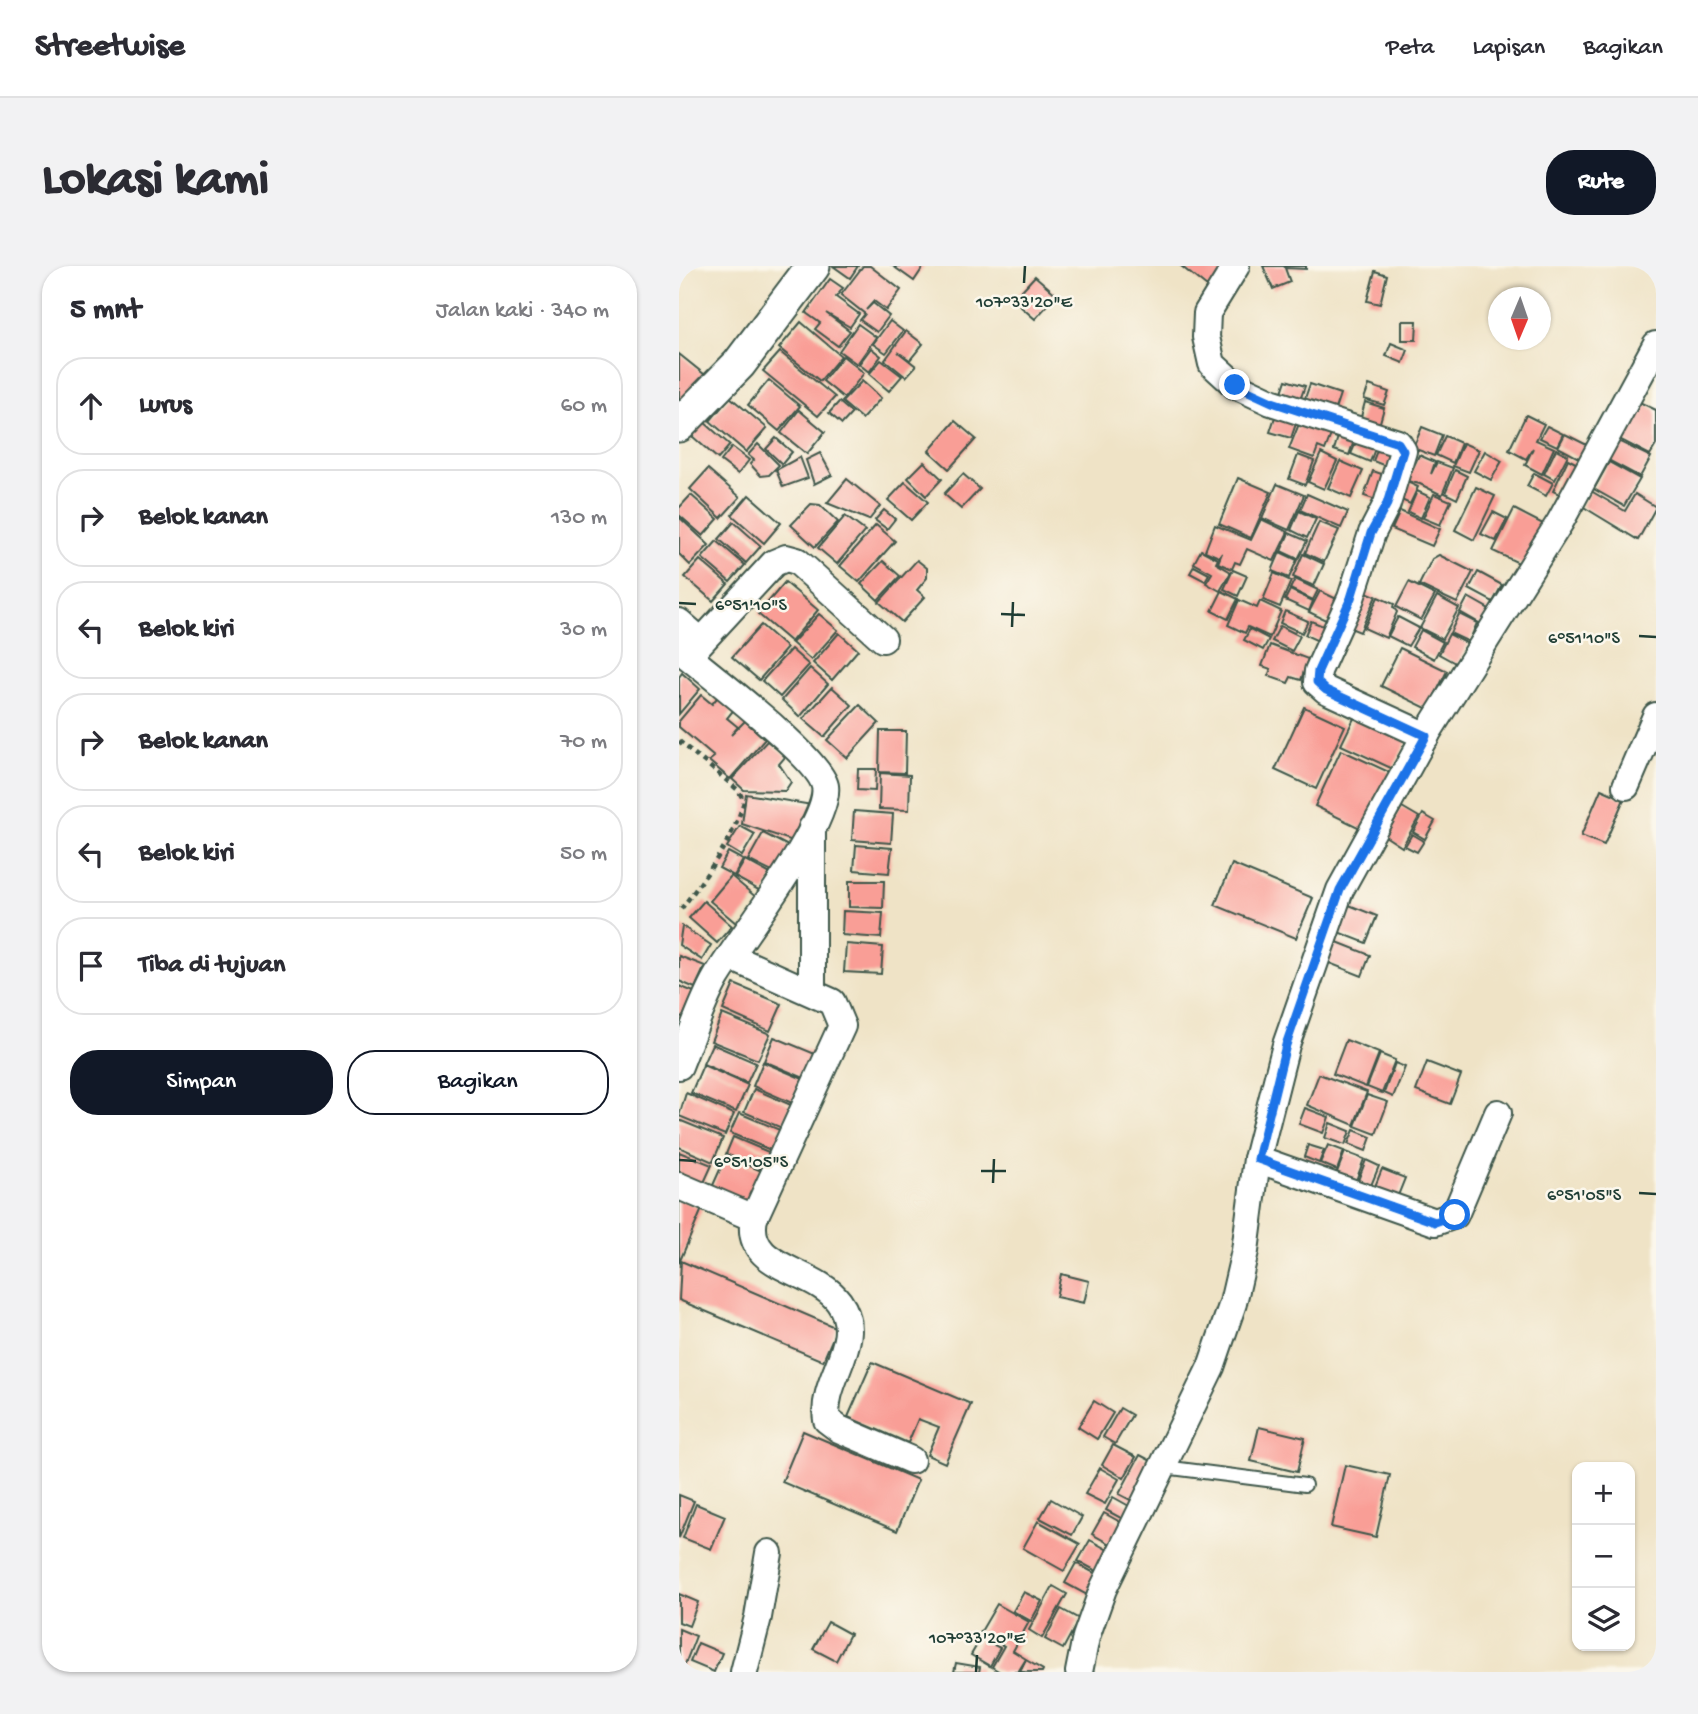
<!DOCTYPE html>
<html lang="id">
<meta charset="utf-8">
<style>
:root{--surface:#fff;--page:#f2f2f3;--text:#2b2b33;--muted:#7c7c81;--line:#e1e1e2;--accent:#111827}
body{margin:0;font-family:"Gochi Hand",sans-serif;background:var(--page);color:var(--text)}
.controls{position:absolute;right:21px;bottom:21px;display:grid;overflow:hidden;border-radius:14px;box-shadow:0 2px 5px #0004}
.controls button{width:63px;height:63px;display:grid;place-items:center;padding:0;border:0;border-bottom:2px solid var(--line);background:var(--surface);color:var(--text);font:35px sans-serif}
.compass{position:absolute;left:809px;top:21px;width:63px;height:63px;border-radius:50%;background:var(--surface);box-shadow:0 2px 5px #0004;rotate:182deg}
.stop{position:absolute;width:21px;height:21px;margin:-16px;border:5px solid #1a73e8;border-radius:50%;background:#fff}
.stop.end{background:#1a73e8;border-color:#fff;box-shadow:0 2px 7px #0008}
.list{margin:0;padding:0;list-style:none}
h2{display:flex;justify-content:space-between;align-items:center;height:91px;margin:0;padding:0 28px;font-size:30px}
h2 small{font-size:23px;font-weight:400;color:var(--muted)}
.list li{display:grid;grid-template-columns:46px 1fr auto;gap:21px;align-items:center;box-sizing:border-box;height:98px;margin:0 14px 14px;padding:0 14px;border:2px solid var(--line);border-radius:28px}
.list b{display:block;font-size:26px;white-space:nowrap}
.list em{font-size:23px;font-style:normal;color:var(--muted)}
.actions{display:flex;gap:14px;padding:21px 28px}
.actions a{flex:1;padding:16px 0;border:2px solid var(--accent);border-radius:28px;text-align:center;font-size:24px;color:var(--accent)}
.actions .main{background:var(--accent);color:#fff}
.icon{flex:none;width:38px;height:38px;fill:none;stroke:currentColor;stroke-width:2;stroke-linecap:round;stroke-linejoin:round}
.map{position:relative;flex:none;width:977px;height:1406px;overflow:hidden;border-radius:28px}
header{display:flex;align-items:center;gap:42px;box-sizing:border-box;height:98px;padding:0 35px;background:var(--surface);border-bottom:2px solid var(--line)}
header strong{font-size:33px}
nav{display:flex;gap:38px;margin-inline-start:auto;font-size:24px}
.intro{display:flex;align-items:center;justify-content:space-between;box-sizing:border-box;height:168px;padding:0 42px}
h1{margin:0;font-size:49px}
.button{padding:18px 32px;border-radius:28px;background:var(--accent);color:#fff;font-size:24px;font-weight:700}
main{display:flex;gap:42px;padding:0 42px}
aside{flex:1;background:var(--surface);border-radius:28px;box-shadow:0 2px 5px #0004}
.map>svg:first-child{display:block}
</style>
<header>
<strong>Streetwise</strong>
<nav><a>Peta</a><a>Lapisan</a><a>Bagikan</a></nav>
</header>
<div class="intro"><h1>Lokasi kami</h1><a class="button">Rute</a></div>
<main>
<aside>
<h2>5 mnt<small>Jalan kaki · 340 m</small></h2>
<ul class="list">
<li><svg class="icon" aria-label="ahead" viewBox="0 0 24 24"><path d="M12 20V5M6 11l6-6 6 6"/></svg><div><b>Lurus</b></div><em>60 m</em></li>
<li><svg class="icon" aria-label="right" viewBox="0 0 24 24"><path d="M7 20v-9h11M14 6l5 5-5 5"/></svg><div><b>Belok kanan</b></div><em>130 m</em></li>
<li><svg class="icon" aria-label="left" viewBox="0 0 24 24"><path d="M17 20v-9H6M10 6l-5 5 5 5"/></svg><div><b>Belok kiri</b></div><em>30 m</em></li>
<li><svg class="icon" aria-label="right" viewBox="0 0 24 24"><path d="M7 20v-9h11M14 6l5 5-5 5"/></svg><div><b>Belok kanan</b></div><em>70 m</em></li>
<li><svg class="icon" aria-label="left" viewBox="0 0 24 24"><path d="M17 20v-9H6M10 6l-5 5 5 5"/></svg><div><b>Belok kiri</b></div><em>50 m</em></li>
<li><svg class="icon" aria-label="arrive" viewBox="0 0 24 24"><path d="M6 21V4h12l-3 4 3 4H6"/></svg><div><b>Tiba di tujuan</b></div></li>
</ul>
<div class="actions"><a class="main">Simpan</a><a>Bagikan</a></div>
</aside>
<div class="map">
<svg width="977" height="1406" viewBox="0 0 977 1406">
<rect width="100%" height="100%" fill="#fbf7ec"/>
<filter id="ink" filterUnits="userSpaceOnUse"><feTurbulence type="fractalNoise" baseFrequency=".0143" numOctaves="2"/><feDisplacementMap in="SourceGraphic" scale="14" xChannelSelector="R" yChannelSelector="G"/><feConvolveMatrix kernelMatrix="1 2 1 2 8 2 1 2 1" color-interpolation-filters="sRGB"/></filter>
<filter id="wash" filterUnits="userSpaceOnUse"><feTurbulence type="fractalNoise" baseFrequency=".00686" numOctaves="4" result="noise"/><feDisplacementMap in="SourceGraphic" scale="28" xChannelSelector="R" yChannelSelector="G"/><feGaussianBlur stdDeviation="1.57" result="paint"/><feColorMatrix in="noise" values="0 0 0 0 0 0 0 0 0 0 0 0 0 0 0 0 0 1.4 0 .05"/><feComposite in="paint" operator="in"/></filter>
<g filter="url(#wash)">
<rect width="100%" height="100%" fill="#efe3c6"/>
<g id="blocks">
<!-- building -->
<g fill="#f99e96">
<path d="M154 0H179L171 12Z"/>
<path d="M184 0H191L222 24 207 44 195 35 187 44 194 37 210 50 198 66 181 54 186 48 162 29Z"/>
<path d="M214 0H245L235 15Z"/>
<path d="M502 0H548L533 25Z"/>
<path d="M584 0H627V3L606 2 611 16 594 23Z"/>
<path d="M696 5 708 9 701 38 688 35Z"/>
<path d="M356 10 378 29 356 53 334 34Z"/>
<path d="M151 13 164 22 157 31 180 48 171 61 147 47 171 65 159 80 136 63 141 57 127 47Z"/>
<path d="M211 55 224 65 207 87 194 78Z"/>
<path d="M723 55H738L737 74H723Z"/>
<path d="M122 56 162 90 141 115 100 82Z"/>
<path d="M179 58 197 71 178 98 160 85Z"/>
<path d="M227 65 244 78 231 94 219 86 237 100 227 111 206 94Z"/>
<path d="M712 77 729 84 724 97 707 90Z"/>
<path d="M192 82 202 90 190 106 180 98Z"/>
<path d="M101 86 156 131 139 150 84 105Z"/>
<path d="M0 88 31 113 0 149Z"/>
<path d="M164 90 185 107 165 132 144 115Z"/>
<path d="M202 94 223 110 210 125 190 108Z"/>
<path d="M90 114 121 140 100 165 69 139Z"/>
<path d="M607 114 626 120 620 137 601 132Z"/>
<path d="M183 115 202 132 183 153 163 136Z"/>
<path d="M631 118 661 128 653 152 623 141Z"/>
<path d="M690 119 710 126 705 139 685 133Z"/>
<path d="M51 131 88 162 67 186 31 155Z"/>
<path d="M956 134 977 144V179L971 189 940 173Z"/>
<path d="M160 136 173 147 163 158 150 147Z"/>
<path d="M686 136 705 142 698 167 679 162Z"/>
<path d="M599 142 620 149 612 172 591 166Z"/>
<path d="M120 144 146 166 128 188 102 167Z"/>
<path d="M624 148 655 161 646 184 639 181 635 192 610 183Z"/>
<path d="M847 149 865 158 857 174 875 182 863 208 846 199 854 182 847 193 830 184Z"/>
<path d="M276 155 297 173 270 203 250 185Z"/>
<path d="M25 156 51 179 39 193 13 170Z"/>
<path d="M868 160 884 168 878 180 861 172Z"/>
<path d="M662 161 678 166 670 189 655 184Z"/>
<path d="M743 161 763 169 755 190 734 182Z"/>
<path d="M886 168 914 182 907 196 879 181Z"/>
<path d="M680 169 698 177 691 196 672 188Z"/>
<path d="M766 170 782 177 774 197 757 189Z"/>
<path d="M97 172 113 186 103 198 87 183Z"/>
<path d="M939 175 972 191 961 211 929 194Z"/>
<path d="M701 177 721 185 714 203 694 195Z"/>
<path d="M784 177 800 184 790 206 774 200Z"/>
<path d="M79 178 100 199 90 209 82 210 71 198 75 194 69 189Z"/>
<path d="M53 181 70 194 59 208 42 195Z"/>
<path d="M877 183 889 189 876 214 865 208Z"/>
<path d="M806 185 823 195 812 214 795 205Z"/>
<path d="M141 187 153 209 135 218 127 194Z"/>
<path d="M642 187 658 195 645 223 629 216Z"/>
<path d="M619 189 635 195 626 219 610 213Z"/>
<path d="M740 189 756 196 752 208 758 196 774 202 763 229 741 218 728 215Z"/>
<path d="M121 191 129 212 104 221 97 204Z"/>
<path d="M889 193 906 202 890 233 874 225Z"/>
<path d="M661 195 684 205 672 232 649 222Z"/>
<path d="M245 196 263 213 247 230 229 212Z"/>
<path d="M930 196 961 213 945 240 915 223Z"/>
<path d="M29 203 61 231 42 252 11 223Z"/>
<path d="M776 204 788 210 778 233 766 227Z"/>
<path d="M694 205 714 212 706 237 685 230Z"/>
<path d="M855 207 874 217 867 230 848 220Z"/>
<path d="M284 208 301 223 282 243 265 228Z"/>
<path d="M559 212 592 226 572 272 540 258Z"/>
<path d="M168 213 201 240 190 254 148 237Z"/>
<path d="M726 215 739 221 731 238 718 232Z"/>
<path d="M226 216 249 236 232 254 209 234Z"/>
<path d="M598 218 625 229 610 264 583 252Z"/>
<path d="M797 221 816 230 795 274 776 264Z"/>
<path d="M738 225 751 231 742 252 729 246Z"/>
<path d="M912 225 946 245 956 228 977 241 959 274 903 240Z"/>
<path d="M628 228 669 246 662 262 621 244Z"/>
<path d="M755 228 772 235 761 259 744 252Z"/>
<path d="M12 229 39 253 24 270 0 249V242Z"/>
<path d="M70 229 102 257 85 277 53 249Z"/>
<path d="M132 238 141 239 159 256 136 281 112 259Z"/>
<path d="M835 243 866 259 846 300 814 285Z"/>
<path d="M205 244 216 253 208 263 196 254Z"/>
<path d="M620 245 637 253 628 272 612 264Z"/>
<path d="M721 245 761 263 753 280 713 263Z"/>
<path d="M814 246 828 253 817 275 802 268Z"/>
<path d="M166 250 186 265 158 298 139 282Z"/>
<path d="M0 251 30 279 11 299 0 288Z"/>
<path d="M582 253 609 266 595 295 568 283 561 298 556 296 553 303 539 297 543 287 540 291 526 285 536 259 572 274Z"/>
<path d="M55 256 82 280 67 297 40 273Z"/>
<path d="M640 256 660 264 645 296 626 287Z"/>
<path d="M197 259 216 275 180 316 161 300Z"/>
<path d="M610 267 628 275 619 293 602 285Z"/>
<path d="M38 275 66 299 51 316 23 292Z"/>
<path d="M522 284 539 293 537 297 552 306 541 325 527 317 533 307 515 297Z"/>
<path d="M601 286 618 294 610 312 593 305Z"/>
<path d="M624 288 645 298 635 320 614 311Z"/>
<path d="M760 289 794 306 778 337 740 319 753 293Z"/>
<path d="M21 294 49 318 34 335 6 311Z"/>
<path d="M238 294 248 302V312L238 324 246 331 223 356 200 336Z"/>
<path d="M204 295 221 310 199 334 182 318Z"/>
<path d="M515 300 530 308 526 315 511 307Z"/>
<path d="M554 304 568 310 559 330 545 323Z"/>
<path d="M799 306 823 319 814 336 790 323Z"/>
<path d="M595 307 612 315 601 341 584 334Z"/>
<path d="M616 313 639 324 634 334 611 323Z"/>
<path d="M106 316 139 344 112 376 79 348Z"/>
<path d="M730 316 756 329 742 354 717 341Z"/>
<path d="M680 323 697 330 681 366 664 359Z"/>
<path d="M611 324 634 335 630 345 606 334Z"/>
<path d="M543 325 559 333 549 353 533 345Z"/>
<path d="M641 325 666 337 655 358 630 346Z"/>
<path d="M758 330 780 342 763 373 741 362Z"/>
<path d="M699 331 715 338 714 341 718 346 707 372 685 362Z"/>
<path d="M789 331 810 343 802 358 781 346Z"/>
<path d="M560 334 578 342 581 335 602 345 591 371 569 361 566 367 549 359Z"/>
<path d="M606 345 629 355 623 367 601 357Z"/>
<path d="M140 348 159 364 132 394 113 377Z"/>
<path d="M780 348 798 357 790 376 771 367Z"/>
<path d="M719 351 740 362 729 380 709 370Z"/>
<path d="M632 355 654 364 648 379 626 369Z"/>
<path d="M82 359 108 382 80 414 53 391Z"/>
<path d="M601 360 621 370 613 385 593 375Z"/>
<path d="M571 363 590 373 584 384 565 374Z"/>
<path d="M742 364 764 376 755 393 733 381Z"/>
<path d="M160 367 179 384 153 414 134 397Z"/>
<path d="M770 368 789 378 778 398 760 388Z"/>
<path d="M591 379 629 393 622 414 612 411 609 417 589 410 592 403 583 400Z"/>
<path d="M721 382 768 405 749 443 702 420Z"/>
<path d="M112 383 130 399 101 431 83 415Z"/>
<path d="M131 402 149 418 121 451 103 434Z"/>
<path d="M3 407 21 423 0 448V411Z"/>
<path d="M153 421 173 439 145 471 124 453Z"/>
<path d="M42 427 57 441 48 452 59 461 52 469 66 455 86 473 51 513 30 495 35 491 0 461V455L22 429 33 438Z"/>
<path d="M181 439 200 457 168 492 148 474Z"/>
<path d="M625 441 666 460 637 523 596 504Z"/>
<path d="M677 448 729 472 714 503 662 479Z"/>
<path d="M201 465H227L226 507 200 506Z"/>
<path d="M88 475 107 490 100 498 112 516 106 525 65 524 53 513Z"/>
<path d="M662 484 712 507 685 564 636 540Z"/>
<path d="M179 503H197L196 525 178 524Z"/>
<path d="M201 507 231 509 230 544 200 543Z"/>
<path d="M922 523 945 533 925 579 902 570Z"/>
<path d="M67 528 133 539 120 577 63 558Z"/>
<path d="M723 541 740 551 723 581 706 570Z"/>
<path d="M175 545 214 548 212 577 173 574Z"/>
<path d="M744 548 756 555 746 573 734 566Z"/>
<path d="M61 560 76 568 63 590 48 581Z"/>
<path d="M84 567 113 582 99 609 69 594Z"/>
<path d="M733 568 745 575 738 586 726 580Z"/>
<path d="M177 579 213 582 210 607 175 604Z"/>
<path d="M49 586 64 594 55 610 40 602Z"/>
<path d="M66 594 95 610 85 627 56 611Z"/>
<path d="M553 598 634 632 617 672 536 639Z"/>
<path d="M52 610 78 632 57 657 31 635Z"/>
<path d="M170 615H205L204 642 170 641Z"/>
<path d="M25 635 53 660 38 677 10 652Z"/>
<path d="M670 639 698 650 687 677 659 666Z"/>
<path d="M164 645 204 647 202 672 163 669Z"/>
<path d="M3 660 32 679 23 694 0 679Z"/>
<path d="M653 674 691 689 683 710 645 695Z"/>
<path d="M167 678 204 681 202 708 165 706Z"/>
<path d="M0 690 26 700 16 722 0 715Z"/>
<path d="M55 718 103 738 91 765 44 744Z"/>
<path d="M0 720 15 726 4 751 0 750Z"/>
<path d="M43 748 91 768 79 794 32 775Z"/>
<path d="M95 771 136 788 125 812 85 795Z"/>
<path d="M667 774 700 787 687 821 654 808Z"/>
<path d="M33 778 77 797 68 817 24 798Z"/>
<path d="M701 788 716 794 703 827 688 821Z"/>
<path d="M84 796 124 813 113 837 74 820Z"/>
<path d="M748 796 782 809 771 838 737 825Z"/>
<path d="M716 797 726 801 714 831 705 827Z"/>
<path d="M24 799 69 819 57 846 12 827Z"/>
<path d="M640 808 688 826 675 859 628 839Z"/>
<path d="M75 823 112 839 103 862 65 846Z"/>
<path d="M7 827 55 848 46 869 0 850Z"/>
<path d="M688 829 709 836 697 868 676 860Z"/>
<path d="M626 842 650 851 644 867 620 858Z"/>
<path d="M60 847 103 865 94 885 51 867Z"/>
<path d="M0 854 44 872 34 896 0 881Z"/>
<path d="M651 857 671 865 666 879 646 872Z"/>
<path d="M675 864 692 871 687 885 669 878Z"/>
<path d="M54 871 94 888 87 905 47 888Z"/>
<path d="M629 879 645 884 640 897 625 891Z"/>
<path d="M649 879 665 885 658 904 641 897Z"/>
<path d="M0 886 33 899 23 921 0 911Z"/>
<path d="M666 886 685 893 676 917 657 909Z"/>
<path d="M47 890 85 906 69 942 31 926Z"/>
<path d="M687 894 700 900 691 922 678 917Z"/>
<path d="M703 903 726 912 718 932 695 923Z"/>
<path d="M0 933 23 943 0 997Z"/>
<path d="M2 995 158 1062 144 1095 0 1034Z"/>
<path d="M382 1008 410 1015 405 1037 377 1031Z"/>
<path d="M193 1096 292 1138 266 1197 248 1189 260 1161 239 1153 229 1177 169 1151Z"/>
<path d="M415 1135 434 1147 418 1173 399 1161Z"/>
<path d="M441 1142 453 1149 436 1178 424 1171Z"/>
<path d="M580 1161 626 1172 618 1206 572 1195Z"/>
<path d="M124 1165 239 1214 218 1265 103 1216Z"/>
<path d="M434 1179 457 1191 445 1212 423 1199Z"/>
<path d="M461 1189 480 1199 459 1238 440 1228Z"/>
<path d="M666 1199 711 1209 697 1271 652 1261Z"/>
<path d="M421 1202 440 1213 426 1238 406 1228Z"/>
<path d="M0 1229 15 1235 0 1272Z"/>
<path d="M434 1231 459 1245 451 1257 427 1244Z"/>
<path d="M372 1233 403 1251 393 1269 361 1252Z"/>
<path d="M17 1238 46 1250 32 1283 4 1272Z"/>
<path d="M425 1247 450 1261 438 1282 413 1268Z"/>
<path d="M359 1255 401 1278 385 1305 344 1282Z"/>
<path d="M411 1274 434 1287 423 1308 399 1295Z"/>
<path d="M397 1297 419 1309 408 1329 386 1317Z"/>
<path d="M374 1320 388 1328 363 1372 350 1364Z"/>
<path d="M345 1326 363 1335 352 1355 334 1345Z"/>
<path d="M0 1328 19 1336 10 1360 0 1356Z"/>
<path d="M318 1338 350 1356 334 1385 347 1393 339 1406H321L313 1401 325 1380 301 1367Z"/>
<path d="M382 1343 400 1353 384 1383 366 1373Z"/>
<path d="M149 1356 171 1368 157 1395 134 1383Z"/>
<path d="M0 1363 17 1370 3 1406H0Z"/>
<path d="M302 1372 321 1382 311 1400 292 1389Z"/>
<path d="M19 1377 43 1387 35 1406 11 1396Z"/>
<path d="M347 1394 364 1404 363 1406H341Z"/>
<path d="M277 1397 301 1401 300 1406H275Z"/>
</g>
</g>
</g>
<g filter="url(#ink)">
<use href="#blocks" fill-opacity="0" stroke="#3e564a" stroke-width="2"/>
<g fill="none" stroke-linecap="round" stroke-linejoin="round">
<defs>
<path id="service" d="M485 1201 626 1219"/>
<g id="minor">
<path d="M557 0 528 47 527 71 533 98 556 119 592 136 719 177 724 185 708 238 693 267 672 332 639 405 638 416 647 424 747 470"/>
<path d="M0 356 22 375"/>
<path d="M0 383C27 406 140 491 146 520 153 556 58 676 37 712 22 738 12 771 0 800"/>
<path d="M9 390 95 297 107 292 118 295 204 373"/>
<path d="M947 520 977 450"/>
<path d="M52 691 153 736 163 760 75 952C64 1004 136 1002 160 1036 188 1075 141 1113 148 1154L160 1163 232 1194"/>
<path d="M133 725V562"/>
<path d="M578 893 756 956 776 949 819 847"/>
<path d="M0 920 75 952"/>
<path d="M65 1406 79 1351 90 1287"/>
<path d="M400 1406 407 1371 424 1323 532 1101 554 1037 566 985 578 893 607 779 661 624 745 472 881 256 977 79"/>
</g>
<path id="tertiary" d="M0 159 60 98 134 0"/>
</defs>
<!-- service casing -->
<use href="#service" stroke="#3e564a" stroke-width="16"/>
<!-- minor casing -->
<use href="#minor" stroke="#3e564a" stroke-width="30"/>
<!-- tertiary casing -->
<use href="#tertiary" stroke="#3e564a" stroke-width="37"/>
<!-- path -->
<path stroke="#3e564a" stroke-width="4.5" stroke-dasharray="5 5" stroke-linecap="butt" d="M0 475 59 524 65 535C54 575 25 612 0 646"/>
<!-- service -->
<use href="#service" stroke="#fff" stroke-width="12"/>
<!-- minor -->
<use href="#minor" stroke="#fff" stroke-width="26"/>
<!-- tertiary -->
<use href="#tertiary" stroke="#fff" stroke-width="33"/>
</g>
</g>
<g fill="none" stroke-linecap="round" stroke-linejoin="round" filter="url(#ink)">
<!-- route -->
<path stroke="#1a73e8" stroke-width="9" d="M556 119 593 136 719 177 724 185 708 238 692 267 672 332 639 405 638 416 647 424 747 470 661 624 607 779 579 893 756 956 776 949"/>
</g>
<!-- ticks -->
<path fill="none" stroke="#1f3d34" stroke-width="2.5" d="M345 17 346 0M0 337 17 338M322 348 346 349M333 361 334 336M960 370 977 371M0 894 17 895M302 905H327M314 917 315 893M960 927 977 928M297 1406 298 1389"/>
<g font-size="18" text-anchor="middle" fill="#1f3d34" stroke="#fbf7ec" stroke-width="5" stroke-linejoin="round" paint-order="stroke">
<text x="345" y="41">107°33'20"E</text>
<text x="72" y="344">6°51'10"S</text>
<text x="905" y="377">6°51'10"S</text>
<text x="72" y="901">6°51'05"S</text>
<text x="905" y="934">6°51'05"S</text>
<text x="298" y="1377">107°33'20"E</text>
</g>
</svg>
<div class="controls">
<button>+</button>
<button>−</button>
<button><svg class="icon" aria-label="layers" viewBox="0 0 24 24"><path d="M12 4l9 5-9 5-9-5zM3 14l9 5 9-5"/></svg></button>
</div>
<svg class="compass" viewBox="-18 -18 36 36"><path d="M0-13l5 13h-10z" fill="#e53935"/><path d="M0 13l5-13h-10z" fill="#7c7c81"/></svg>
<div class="stop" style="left:776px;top:949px"></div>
<div class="stop end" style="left:556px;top:119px"></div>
</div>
</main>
